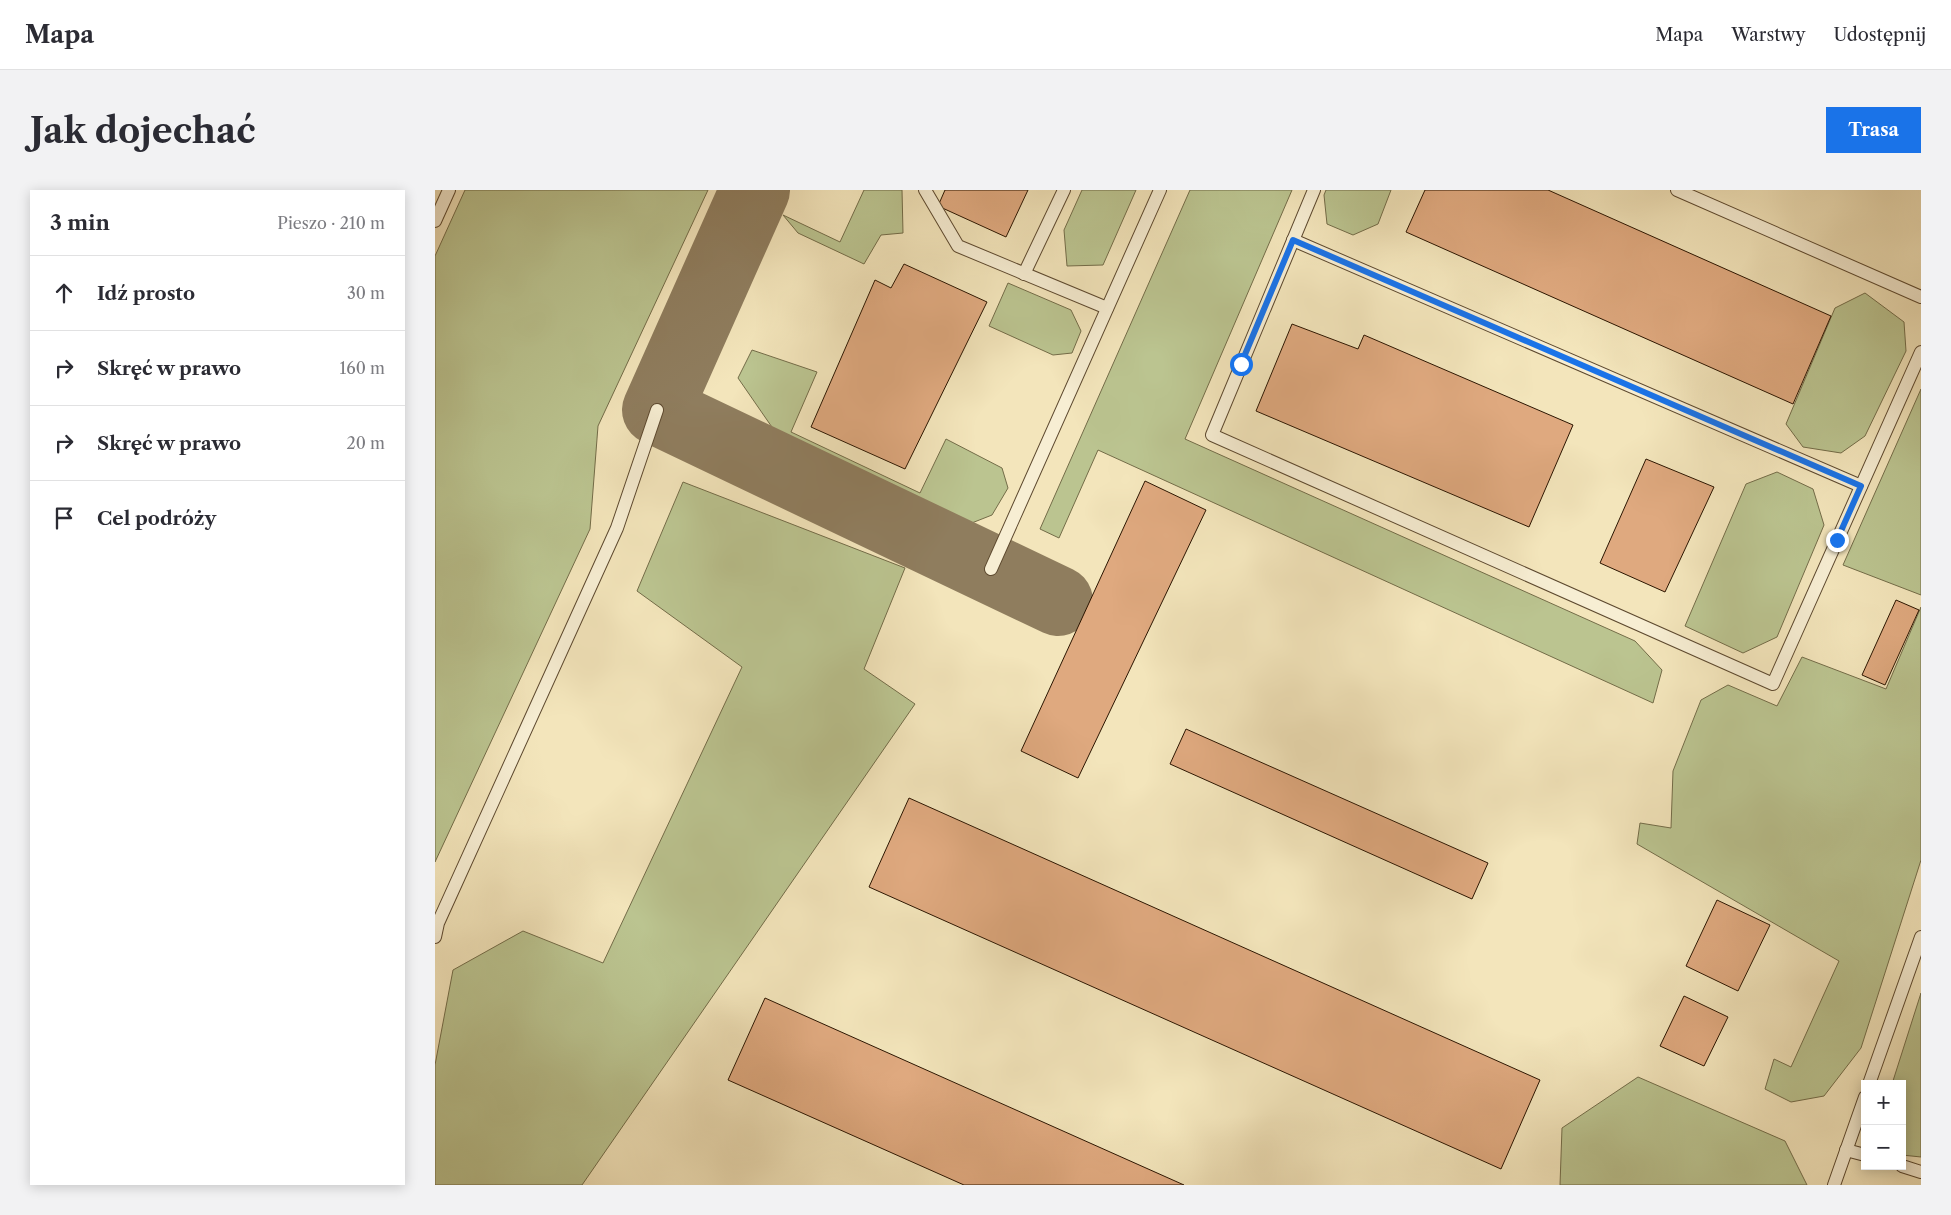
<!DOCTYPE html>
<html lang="pl">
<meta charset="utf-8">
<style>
:root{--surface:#fff;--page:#f2f2f3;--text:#2b2b33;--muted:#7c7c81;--line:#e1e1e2;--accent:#1a73e8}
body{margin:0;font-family:"Libre Caslon Text",serif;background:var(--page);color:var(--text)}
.controls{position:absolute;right:15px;bottom:15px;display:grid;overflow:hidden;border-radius:0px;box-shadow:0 2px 12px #0003}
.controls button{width:45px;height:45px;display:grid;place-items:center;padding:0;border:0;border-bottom:1px solid var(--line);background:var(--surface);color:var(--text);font:25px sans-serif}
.stop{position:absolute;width:15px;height:15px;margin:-11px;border:4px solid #1a73e8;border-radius:50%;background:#fff}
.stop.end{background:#1a73e8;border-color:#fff;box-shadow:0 1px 5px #0008}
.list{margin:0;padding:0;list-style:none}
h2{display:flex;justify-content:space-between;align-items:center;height:65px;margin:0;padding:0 20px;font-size:21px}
h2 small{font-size:16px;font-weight:400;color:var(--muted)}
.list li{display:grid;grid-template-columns:32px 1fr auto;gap:15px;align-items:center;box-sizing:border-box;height:75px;padding:0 20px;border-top:1px solid var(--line)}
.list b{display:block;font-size:19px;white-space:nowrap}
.list em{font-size:16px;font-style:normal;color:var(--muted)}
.icon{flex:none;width:28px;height:28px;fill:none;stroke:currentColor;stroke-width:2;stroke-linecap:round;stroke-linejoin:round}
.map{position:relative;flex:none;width:1486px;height:995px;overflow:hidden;border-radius:0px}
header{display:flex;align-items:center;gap:30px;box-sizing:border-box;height:70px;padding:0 25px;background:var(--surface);border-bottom:1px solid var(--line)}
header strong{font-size:24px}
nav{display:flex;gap:28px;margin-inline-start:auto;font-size:18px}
.intro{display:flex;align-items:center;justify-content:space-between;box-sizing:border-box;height:120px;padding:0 30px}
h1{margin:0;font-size:35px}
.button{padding:12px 22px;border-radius:0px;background:var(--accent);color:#fff;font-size:18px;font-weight:700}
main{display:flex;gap:30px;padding:0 30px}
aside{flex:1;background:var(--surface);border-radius:0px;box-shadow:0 2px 12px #0003}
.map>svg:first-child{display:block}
</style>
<header>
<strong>Mapa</strong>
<nav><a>Mapa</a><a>Warstwy</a><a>Udostępnij</a></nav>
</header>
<div class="intro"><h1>Jak dojechać</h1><a class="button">Trasa</a></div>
<main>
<aside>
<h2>3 min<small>Pieszo · 210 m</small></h2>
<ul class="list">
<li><svg class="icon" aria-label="ahead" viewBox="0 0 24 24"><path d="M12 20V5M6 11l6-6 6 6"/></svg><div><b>Idź prosto</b></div><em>30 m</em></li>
<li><svg class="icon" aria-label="right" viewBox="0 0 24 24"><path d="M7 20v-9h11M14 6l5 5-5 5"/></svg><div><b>Skręć w prawo</b></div><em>160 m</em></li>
<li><svg class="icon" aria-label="right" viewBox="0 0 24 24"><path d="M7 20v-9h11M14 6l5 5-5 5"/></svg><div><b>Skręć w prawo</b></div><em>20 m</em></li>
<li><svg class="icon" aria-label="arrive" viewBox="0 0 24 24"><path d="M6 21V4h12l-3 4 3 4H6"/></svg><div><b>Cel podróży</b></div></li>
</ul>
</aside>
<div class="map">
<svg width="1486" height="995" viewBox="0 0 1486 995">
<rect width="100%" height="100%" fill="#f3e5bb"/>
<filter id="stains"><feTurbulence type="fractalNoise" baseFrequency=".004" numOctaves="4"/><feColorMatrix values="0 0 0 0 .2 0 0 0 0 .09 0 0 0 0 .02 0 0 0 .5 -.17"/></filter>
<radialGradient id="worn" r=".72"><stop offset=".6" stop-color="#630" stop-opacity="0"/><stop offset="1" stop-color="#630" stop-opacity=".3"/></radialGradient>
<!-- green -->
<g fill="#bbc490" stroke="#736c48">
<path d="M30 0H273L163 236 155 339 0 672V66Z"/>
<path d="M429 0H467L468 43 446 45 429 74 363 43 348 25 405 52Z"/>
<path d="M647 0H701L668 75 632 76 629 40Z"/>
<path d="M755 0H857L750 249 1200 451 1227 480 1218 513 663 260 624 348 605 339Z"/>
<path d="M891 0H956L943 34 918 45 892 34 889 5Z"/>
<path d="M573 93 636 120 646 141 637 163 618 165 554 136Z"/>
<path d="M1430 103 1469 132 1471 161 1430 246 1406 263 1368 257 1351 234 1400 118Z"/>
<path d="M317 160 382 182 356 242 485 303 511 249 567 278 573 298 557 325 524 338 350 256 303 188Z"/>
<path d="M1486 199V405L1408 375Z"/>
<path d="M1342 282 1378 299 1389 335 1342 447 1308 463 1250 436 1311 294Z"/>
<path d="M248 292 470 378 429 479 480 514 147 995H0V875L18 780 88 741 168 773 307 477 202 401Z"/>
<path d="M1486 417V670L1426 858 1389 906 1356 912 1330 899 1339 869 1356 877 1404 771 1202 654 1205 633 1236 638 1238 581 1266 510 1293 495 1342 516 1367 467 1451 499Z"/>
<path d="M1486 803V967L1467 965V894H1457Z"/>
<path d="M1203 887 1350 951 1372 995H1125L1127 938Z"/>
</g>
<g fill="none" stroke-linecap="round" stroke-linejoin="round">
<!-- taxiway -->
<path stroke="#8f7d5e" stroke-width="70" d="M320 0 222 220 623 411"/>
</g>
<!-- building -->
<g fill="#dfa97f" stroke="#2b1500">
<path d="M510 0H593L571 47 503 16Z"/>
<path d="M990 0H1113L1396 126 1358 214 971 42Z"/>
<path d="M469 74 552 112 470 279 376 237 440 90 456 98Z"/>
<path d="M857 134 923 159 929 145 1138 235 1094 337 821 221Z"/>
<path d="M1211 269 1279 297 1230 402 1165 373Z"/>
<path d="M710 291 771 320 643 588 586 561Z"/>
<path d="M1461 410 1484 420 1450 495 1427 485Z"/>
<path d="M751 539 1053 673 1037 709 735 574Z"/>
<path d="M474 608 1105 890 1066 979 434 697Z"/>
<path d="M1282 710 1335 735 1303 801 1251 776Z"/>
<path d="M1249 806 1293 827 1269 876 1225 856Z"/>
<path d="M330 808 749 995H529L293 890Z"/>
</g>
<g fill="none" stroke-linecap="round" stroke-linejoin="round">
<defs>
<g id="lane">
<path d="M490 0 523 56 672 118"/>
<path d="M879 0 777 245 1338 494 1486 162"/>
<path d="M1242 0 1486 107"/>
<path d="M0 31 14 0"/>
<path d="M858 50 1426 296"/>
<path d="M589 84 629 0"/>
<path d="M556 379 725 0"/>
<path d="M0 747 3 733 182 338 222 220"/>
<path d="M1434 894 1486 747"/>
<path d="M1411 960 1430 965"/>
<path d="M1467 976 1486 982"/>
<path d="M1399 995 1430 907"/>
</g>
</defs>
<!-- lane casing -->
<use href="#lane" stroke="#5d492f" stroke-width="14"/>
<!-- lane -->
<use href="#lane" stroke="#f7eed3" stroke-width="12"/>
</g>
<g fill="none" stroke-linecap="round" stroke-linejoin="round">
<!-- route -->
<path stroke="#1a73e8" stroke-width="6" d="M806 174 858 50 1426 296 1402 350"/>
</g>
<rect width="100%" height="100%" filter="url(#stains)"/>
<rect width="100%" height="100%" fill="url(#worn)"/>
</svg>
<div class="controls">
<button>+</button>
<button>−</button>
</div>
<div class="stop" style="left:806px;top:174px"></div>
<div class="stop end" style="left:1402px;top:350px"></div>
</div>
</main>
